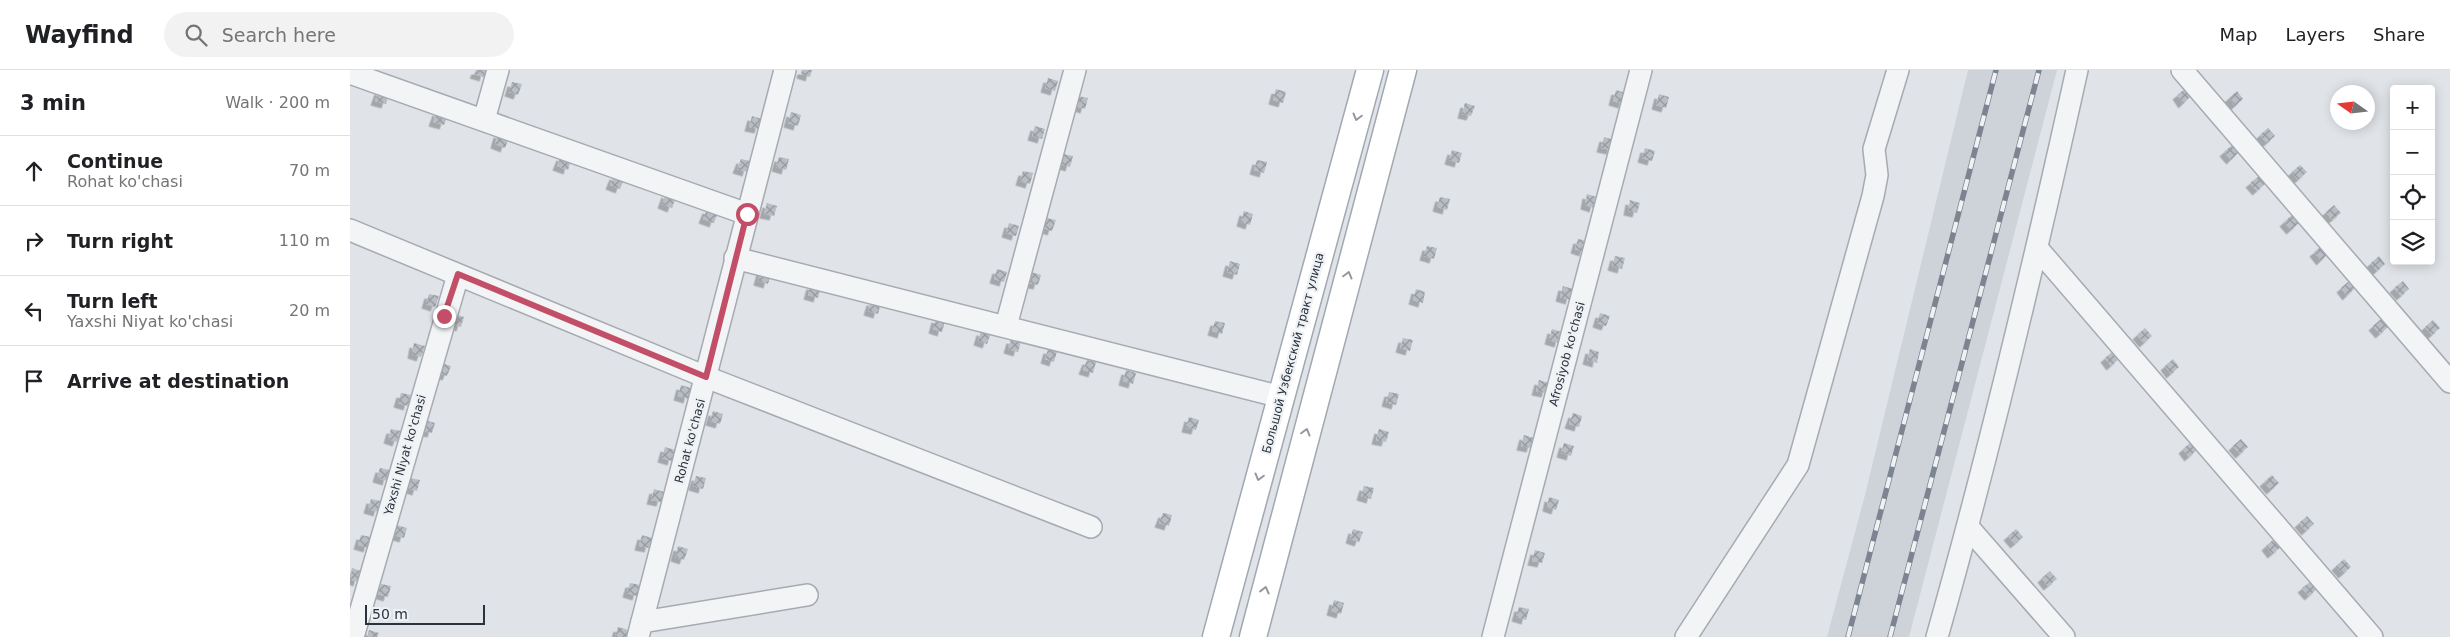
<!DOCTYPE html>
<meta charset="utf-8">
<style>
:root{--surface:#fff;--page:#f2f2f2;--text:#202124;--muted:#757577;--line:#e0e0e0}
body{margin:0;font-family:"DejaVu Sans",sans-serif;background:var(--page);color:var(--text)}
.controls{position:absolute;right:15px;top:15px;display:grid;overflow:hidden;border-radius:5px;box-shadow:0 2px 12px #0003}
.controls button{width:45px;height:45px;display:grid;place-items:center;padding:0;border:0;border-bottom:1px solid var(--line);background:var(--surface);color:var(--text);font:25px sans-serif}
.compass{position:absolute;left:1980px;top:15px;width:45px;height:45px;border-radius:50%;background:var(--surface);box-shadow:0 2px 12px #0003;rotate:284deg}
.scale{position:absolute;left:15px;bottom:12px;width:120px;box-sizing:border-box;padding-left:5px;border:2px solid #2a323e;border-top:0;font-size:14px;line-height:18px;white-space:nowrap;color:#2a323e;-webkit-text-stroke:4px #eff2f5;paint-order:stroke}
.stop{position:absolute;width:15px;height:15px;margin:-11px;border:4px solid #c24f67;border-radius:50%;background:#fff}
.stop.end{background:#c24f67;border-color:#fff;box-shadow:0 1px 5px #0008}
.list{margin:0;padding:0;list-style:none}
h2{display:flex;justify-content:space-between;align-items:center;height:65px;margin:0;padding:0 20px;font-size:21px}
h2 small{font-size:16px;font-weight:400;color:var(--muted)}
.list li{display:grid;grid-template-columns:32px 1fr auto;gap:15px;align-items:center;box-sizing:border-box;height:70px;padding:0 20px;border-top:1px solid var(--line)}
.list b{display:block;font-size:19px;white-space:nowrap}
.list p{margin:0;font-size:16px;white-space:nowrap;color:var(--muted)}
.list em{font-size:16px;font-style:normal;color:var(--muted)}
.icon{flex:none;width:28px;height:28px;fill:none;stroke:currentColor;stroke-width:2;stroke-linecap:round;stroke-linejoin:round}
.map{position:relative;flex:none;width:2100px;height:567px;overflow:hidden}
header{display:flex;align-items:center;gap:30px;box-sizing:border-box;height:70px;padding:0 25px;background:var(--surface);border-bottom:1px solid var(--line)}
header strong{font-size:24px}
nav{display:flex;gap:28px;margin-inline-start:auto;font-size:18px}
.search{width:350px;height:45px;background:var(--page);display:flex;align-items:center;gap:12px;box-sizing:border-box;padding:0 18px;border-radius:28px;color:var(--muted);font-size:19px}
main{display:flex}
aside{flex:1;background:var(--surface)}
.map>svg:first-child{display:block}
</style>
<header>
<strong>Wayfind</strong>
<div class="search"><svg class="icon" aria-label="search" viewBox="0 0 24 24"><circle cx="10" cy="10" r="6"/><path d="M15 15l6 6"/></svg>Search here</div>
<nav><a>Map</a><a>Layers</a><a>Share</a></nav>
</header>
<main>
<aside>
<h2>3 min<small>Walk · 200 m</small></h2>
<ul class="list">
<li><svg class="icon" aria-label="ahead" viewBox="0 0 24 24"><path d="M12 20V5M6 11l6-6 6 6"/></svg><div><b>Continue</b><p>Rohat ko'chasi</p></div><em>70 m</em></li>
<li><svg class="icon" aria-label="right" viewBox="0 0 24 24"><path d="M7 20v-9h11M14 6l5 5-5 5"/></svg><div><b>Turn right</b></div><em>110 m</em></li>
<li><svg class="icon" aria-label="left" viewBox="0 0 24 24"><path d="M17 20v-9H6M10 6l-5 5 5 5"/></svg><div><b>Turn left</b><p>Yaxshi Niyat ko'chasi</p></div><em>20 m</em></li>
<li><svg class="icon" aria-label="arrive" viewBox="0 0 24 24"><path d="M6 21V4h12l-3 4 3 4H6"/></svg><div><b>Arrive at destination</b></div></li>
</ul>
</aside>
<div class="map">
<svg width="2100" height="567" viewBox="0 0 2100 567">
<defs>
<pattern id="building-cross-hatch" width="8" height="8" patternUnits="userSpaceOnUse" patternTransform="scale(1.25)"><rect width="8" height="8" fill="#b8bdc4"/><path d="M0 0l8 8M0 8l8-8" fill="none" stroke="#969aa1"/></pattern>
<filter id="shadow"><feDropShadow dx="-4.5" dy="4.5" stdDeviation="0" flood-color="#0004"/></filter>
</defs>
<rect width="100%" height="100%" fill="#e0e3e8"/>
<!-- built -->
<path fill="#ced3d9" d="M1618 0H1707L1559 567H1477L1515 425Z"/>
<!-- building -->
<g fill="url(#building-cross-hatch)" filter="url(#shadow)">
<path d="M126 0H136L134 7 124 4Z"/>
<path d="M452 0H462L460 7 451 4Z"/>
<path d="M698 8 708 11 705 21 695 18Z"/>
<path d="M162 12 172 14 168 25 159 22Z"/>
<path d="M926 19 936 22 933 33 923 30Z"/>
<path d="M1835 19 1841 26 1833 34 1827 25Z"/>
<path d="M29 20 39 24 36 34 25 31Z"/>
<path d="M1266 20 1276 23 1273 34 1263 31Z"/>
<path d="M1887 21 1893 29 1885 36 1879 28Z"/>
<path d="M1309 24 1319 27 1316 38 1306 35Z"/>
<path d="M728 26 738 28 735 39 725 36Z"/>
<path d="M1115 33 1125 36 1121 46 1112 44Z"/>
<path d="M87 41 98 45 94 55 83 52Z"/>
<path d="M441 42 451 45 448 56 438 53Z"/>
<path d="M402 46 412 49 409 59 399 57Z"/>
<path d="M685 56 695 59 692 69 682 66Z"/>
<path d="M1918 58 1925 66 1917 73 1910 65Z"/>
<path d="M148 63 159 67 155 78 145 74Z"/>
<path d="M1254 67 1264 70 1261 80 1251 78Z"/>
<path d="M1882 75 1889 82 1881 90 1874 82Z"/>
<path d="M1295 78 1305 81 1302 91 1292 88Z"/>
<path d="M1102 80 1112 83 1109 93 1099 90Z"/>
<path d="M713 84 723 86 720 97 710 94Z"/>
<path d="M211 86 221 90 218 100 207 96Z"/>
<path d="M429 87 439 89 436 100 426 97Z"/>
<path d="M391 89 400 91 397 102 387 99Z"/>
<path d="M907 90 917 92 914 103 904 100Z"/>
<path d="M1950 95 1957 102 1948 110 1942 102Z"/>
<path d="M673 101 683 103 680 114 670 111Z"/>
<path d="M264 105 274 109 270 119 260 115Z"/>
<path d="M1909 106 1915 114 1907 121 1900 113Z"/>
<path d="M316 123 326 127 322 138 312 134Z"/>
<path d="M1237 124 1247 127 1244 138 1235 135Z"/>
<path d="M1090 127 1100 129 1097 140 1087 137Z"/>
<path d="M1280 130 1290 133 1287 143 1278 141Z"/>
<path d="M417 133 427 136 424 146 414 144Z"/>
<path d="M1984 135 1991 143 1982 150 1976 142Z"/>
<path d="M357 139 368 142 364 153 353 149Z"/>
<path d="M894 141 903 144 900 155 891 152Z"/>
<path d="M1942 145 1949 153 1941 160 1934 152Z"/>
<path d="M696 148 706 150 702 161 693 158Z"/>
<path d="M659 153 669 156 666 166 656 163Z"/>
<path d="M1228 169 1237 171 1234 182 1225 179Z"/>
<path d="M1077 176 1087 178 1084 189 1074 186Z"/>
<path d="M1972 176 1979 183 1971 191 1964 182Z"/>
<path d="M1265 186 1275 188 1272 199 1262 196Z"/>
<path d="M2029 186 2035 194 2027 201 2021 193Z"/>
<path d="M880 191 890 194 887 205 877 202Z"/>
<path d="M647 199 657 202 654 212 644 209Z"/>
<path d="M411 200 421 203 418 214 408 211Z"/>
<path d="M681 202 691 205 688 215 678 213Z"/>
<path d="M1999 211 2005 218 1997 226 1991 218Z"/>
<path d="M2053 211 2059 219 2051 226 2044 218Z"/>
<path d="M461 215 471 217 468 228 458 225Z"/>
<path d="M1213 216 1223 219 1220 230 1210 227Z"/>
<path d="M1066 219 1075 222 1073 233 1063 230Z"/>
<path d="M79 224 89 226 85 237 76 234Z"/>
<path d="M521 231 531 233 528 244 518 241Z"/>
<path d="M1250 243 1260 246 1256 256 1247 253Z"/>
<path d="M104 244 114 247 111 257 101 254Z"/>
<path d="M586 248 595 251 592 262 583 259Z"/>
<path d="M2031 249 2038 257 2030 264 2023 256Z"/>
<path d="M2083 250 2090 258 2082 265 2075 257Z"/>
<path d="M865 251 875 253 872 264 862 261Z"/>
<path d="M1795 258 1802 266 1794 273 1787 265Z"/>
<path d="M1202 259 1212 262 1209 273 1199 270Z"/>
<path d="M631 261 641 263 637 274 628 271Z"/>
<path d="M1053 268 1063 270 1060 281 1050 278Z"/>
<path d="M661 269 671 271 668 282 658 279Z"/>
<path d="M64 273 75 276 71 287 62 284Z"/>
<path d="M698 279 707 281 704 292 695 289Z"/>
<path d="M1240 279 1249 282 1247 293 1237 290Z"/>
<path d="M1763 281 1769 289 1761 296 1755 288Z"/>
<path d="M1823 289 1829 297 1821 304 1815 296Z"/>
<path d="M737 290 746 292 743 303 733 300Z"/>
<path d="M91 293 101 296 97 306 88 303Z"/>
<path d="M776 300 786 303 783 314 773 311Z"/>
<path d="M1189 310 1199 313 1196 323 1186 321Z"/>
<path d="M331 315 341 318 338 329 328 326Z"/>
<path d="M1039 322 1049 324 1046 335 1036 332Z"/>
<path d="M51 323 61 325 58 336 48 333Z"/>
<path d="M363 341 373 344 370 354 360 351Z"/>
<path d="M1223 343 1232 346 1229 357 1219 354Z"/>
<path d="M839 347 849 350 846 360 836 358Z"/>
<path d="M75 350 85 353 82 363 72 361Z"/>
<path d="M41 359 51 361 47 372 38 369Z"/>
<path d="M1029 359 1039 362 1036 372 1026 370Z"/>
<path d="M1174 365 1184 368 1181 378 1171 376Z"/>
<path d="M1891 369 1898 377 1890 384 1883 376Z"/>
<path d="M1841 372 1847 380 1839 387 1833 379Z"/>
<path d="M1214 373 1224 376 1221 386 1211 383Z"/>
<path d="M315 377 325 380 322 391 312 388Z"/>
<path d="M30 398 40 400 37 411 27 408Z"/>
<path d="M1922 405 1929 413 1921 420 1914 412Z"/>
<path d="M346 406 356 408 353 419 343 416Z"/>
<path d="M60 408 70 410 67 421 57 418Z"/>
<path d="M1014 416 1024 418 1021 429 1011 426Z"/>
<path d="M304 419 314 422 311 432 301 430Z"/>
<path d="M1199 427 1209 430 1206 440 1197 437Z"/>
<path d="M21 429 31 431 28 442 18 439Z"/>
<path d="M813 443 822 445 819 456 809 453Z"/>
<path d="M1957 446 1964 454 1956 461 1949 453Z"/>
<path d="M47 455 57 458 54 468 44 465Z"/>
<path d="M1003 459 1013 462 1009 472 1000 469Z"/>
<path d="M1666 459 1673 467 1665 474 1658 466Z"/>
<path d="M11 465 21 467 18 478 8 475Z"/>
<path d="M292 465 302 468 299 478 289 476Z"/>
<path d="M1924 469 1931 477 1922 484 1916 476Z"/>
<path d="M328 476 338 479 334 490 325 487Z"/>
<path d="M1185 480 1195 483 1192 493 1182 491Z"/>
<path d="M1994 489 2001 497 1993 504 1986 496Z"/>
<path d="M2 498 11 501 8 512 0 509Z"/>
<path d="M1700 501 1707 509 1698 516 1692 508Z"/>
<path d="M1960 512 1967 519 1959 526 1952 518Z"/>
<path d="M280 513 290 515 287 526 277 523Z"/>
<path d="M31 514 41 516 38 527 28 524Z"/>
<path d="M984 530 994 533 991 544 981 541Z"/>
<path d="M1169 537 1179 539 1176 550 1166 547Z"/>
<path d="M268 557 278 560 276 567H265Z"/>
<path d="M19 560 29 563 27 567H17Z"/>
</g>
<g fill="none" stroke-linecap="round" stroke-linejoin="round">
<defs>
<g id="minor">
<path d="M1832 0 2100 312"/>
<path d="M0 3 397 144"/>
<path d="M134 50 148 0"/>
<path d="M0 160 356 307 741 457"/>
<path d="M1687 178 2022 567"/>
<path d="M385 188 931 327"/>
<path d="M656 256 725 0"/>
<path d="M1618 457 1714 567"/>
<path d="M292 552 457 525"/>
<path d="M3 567 108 205"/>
<path d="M288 567 435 0"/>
<path d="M1143 567 1291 0"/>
<path d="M1336 567 1448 395 1523 126 1527 105 1524 79 1548 0"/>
<path d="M1587 567C1640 380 1685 190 1727 0"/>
</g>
<g id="major">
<path d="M866 567 1020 0"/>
<path d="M903 567 1053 0"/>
</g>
</defs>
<!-- minor casing -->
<use href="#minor" stroke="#a6aab2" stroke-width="24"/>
<!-- major casing -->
<use href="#major" stroke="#a0a8b2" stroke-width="29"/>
<!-- minor -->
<use href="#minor" stroke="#f2f4f6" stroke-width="21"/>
<!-- major -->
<use href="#major" stroke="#fff" stroke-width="26"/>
<defs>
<g id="rail">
<path d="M1498 567 1646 0"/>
<path d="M1540 567 1689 0"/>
</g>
</defs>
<!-- rail casing -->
<use href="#rail" stroke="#7b8490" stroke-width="5.5"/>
<!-- rail -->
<use href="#rail" stroke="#eff2f5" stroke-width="4" stroke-dasharray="11" stroke-linecap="butt"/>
</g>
<!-- one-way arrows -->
<defs><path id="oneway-chevron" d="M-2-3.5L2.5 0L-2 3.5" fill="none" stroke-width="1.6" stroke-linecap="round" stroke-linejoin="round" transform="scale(1.25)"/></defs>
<g stroke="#94989e">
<use href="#oneway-chevron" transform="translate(1007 47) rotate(105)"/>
<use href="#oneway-chevron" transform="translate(998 205) rotate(-75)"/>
<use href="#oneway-chevron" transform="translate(956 362) rotate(-75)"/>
<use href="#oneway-chevron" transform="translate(909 407) rotate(105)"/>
<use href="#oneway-chevron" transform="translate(915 520) rotate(-76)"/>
</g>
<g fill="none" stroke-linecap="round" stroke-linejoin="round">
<!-- route -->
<path stroke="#c24f67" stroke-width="6" d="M94 246 108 204 356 307 397 144"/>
</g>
<g text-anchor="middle" stroke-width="4.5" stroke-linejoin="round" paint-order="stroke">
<!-- street labels -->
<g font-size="12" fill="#2a323e" stroke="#eff2f5">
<text transform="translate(943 283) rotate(-75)" y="4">Большой Узбекский тракт улица</text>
<text transform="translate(1217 284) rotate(-75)" y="4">Afrosiyob ko'chasi</text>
<text transform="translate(340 371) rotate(-75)" y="4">Rohat ko'chasi</text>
<text transform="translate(55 385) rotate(-74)" y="4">Yaxshi Niyat ko'chasi</text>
</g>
</g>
</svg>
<div class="controls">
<button>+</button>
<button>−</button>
<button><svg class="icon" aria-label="locate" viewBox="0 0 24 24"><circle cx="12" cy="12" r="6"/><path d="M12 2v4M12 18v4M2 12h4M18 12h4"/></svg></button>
<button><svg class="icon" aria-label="layers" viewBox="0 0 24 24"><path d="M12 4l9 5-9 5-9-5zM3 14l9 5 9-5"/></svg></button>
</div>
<svg class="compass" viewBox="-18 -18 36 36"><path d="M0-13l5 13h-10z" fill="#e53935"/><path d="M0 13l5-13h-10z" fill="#757577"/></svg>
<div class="scale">50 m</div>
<div class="stop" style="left:397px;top:144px"></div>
<div class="stop end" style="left:94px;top:246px"></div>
</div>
</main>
